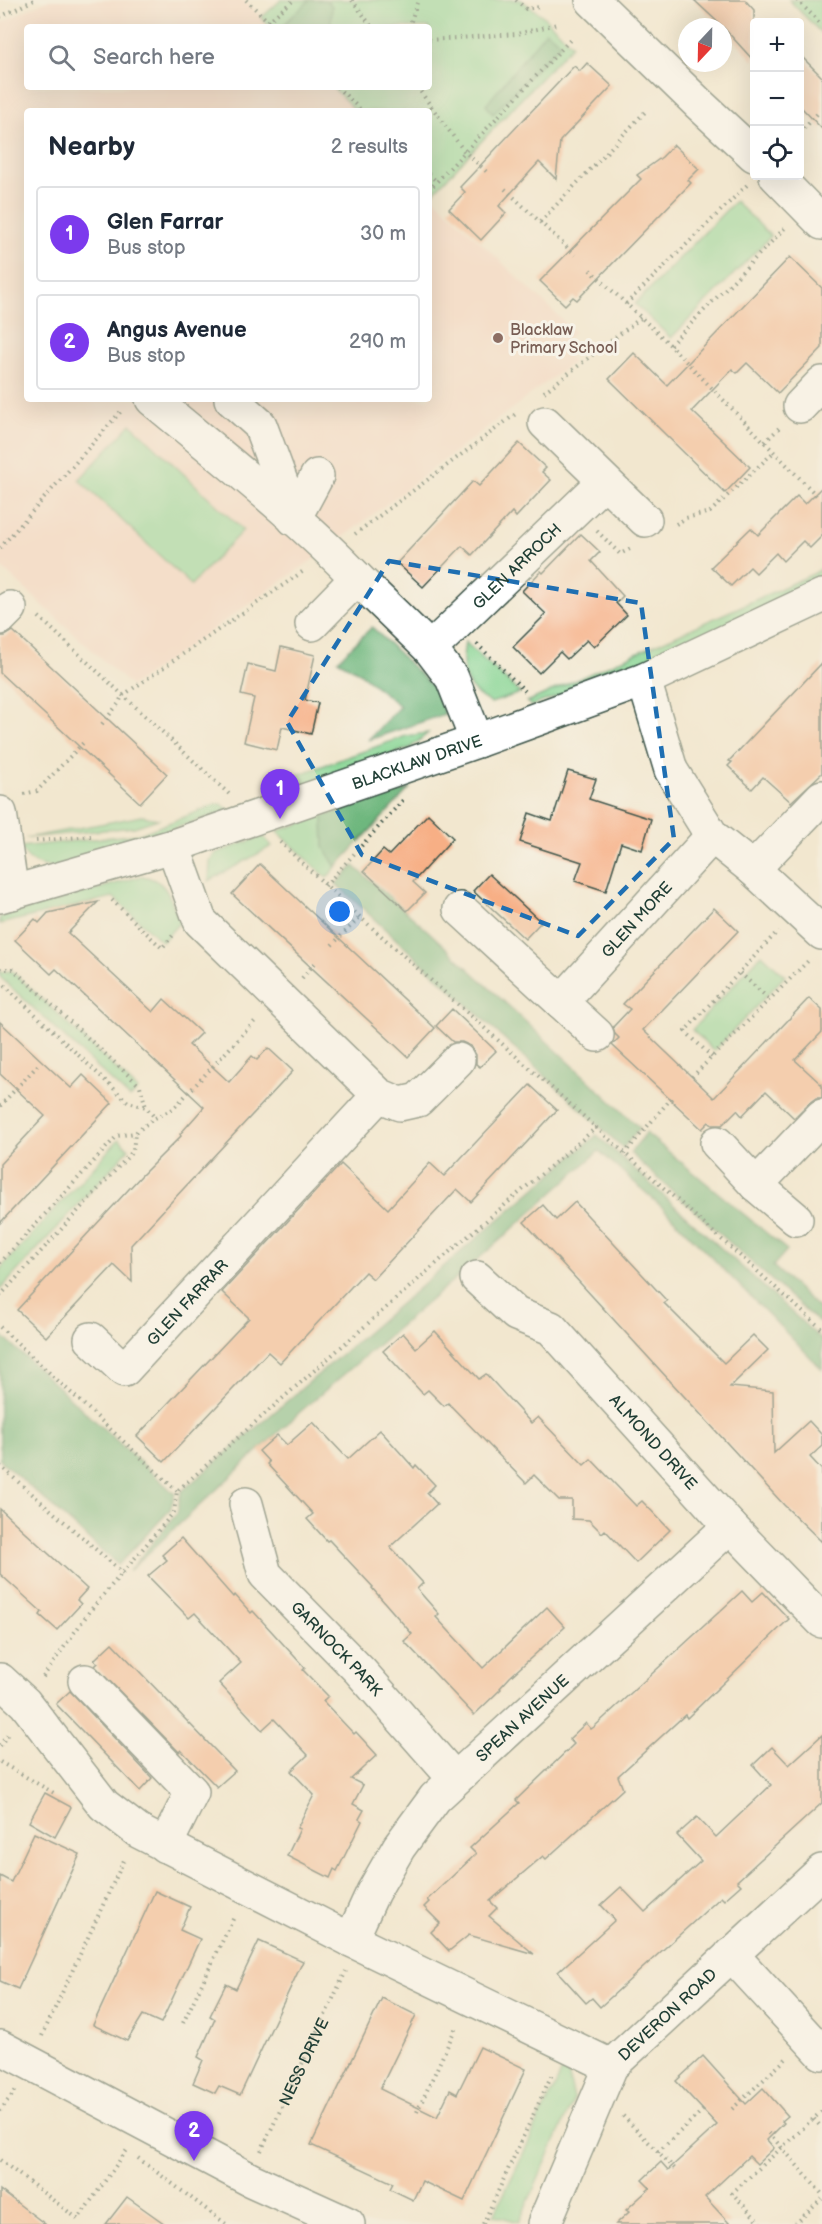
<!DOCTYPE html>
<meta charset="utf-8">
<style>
:root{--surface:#fff;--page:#f2f2f3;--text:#1f2937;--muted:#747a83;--line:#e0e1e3;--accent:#7c3aed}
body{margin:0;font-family:"Balsamiq Sans",sans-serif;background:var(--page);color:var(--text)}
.controls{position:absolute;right:18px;top:18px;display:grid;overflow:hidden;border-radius:6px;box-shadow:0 6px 24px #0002}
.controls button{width:54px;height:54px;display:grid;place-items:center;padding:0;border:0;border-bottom:2px solid var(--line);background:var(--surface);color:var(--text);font:30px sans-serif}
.compass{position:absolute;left:678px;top:18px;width:54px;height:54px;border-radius:50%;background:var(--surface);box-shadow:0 6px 24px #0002;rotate:202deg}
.you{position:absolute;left:340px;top:912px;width:21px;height:21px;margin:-15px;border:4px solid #fff;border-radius:50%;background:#1a73e8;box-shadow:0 0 0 9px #1a73e833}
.badge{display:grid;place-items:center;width:39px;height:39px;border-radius:50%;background:var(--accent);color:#fff;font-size:20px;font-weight:700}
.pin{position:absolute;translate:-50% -50px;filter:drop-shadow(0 2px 3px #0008)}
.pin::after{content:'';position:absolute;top:32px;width:21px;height:18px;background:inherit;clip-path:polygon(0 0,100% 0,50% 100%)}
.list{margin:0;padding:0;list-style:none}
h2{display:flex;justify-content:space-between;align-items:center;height:78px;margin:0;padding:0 24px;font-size:26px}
h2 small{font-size:20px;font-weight:400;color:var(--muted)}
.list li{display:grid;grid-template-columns:39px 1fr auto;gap:18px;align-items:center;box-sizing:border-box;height:96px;margin:0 12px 12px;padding:0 12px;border:2px solid var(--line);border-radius:6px}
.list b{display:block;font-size:22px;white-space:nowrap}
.list p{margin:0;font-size:20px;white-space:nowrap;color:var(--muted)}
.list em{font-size:20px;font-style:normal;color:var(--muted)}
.icon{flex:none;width:33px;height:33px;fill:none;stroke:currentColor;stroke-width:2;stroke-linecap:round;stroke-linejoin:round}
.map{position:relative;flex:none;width:822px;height:2224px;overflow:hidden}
.search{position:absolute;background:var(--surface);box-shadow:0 6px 24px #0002;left:24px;top:24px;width:408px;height:66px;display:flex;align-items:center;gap:15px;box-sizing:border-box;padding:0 21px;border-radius:6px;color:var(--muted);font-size:22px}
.panel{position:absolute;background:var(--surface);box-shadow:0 6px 24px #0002;left:24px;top:108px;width:408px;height:294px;border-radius:6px}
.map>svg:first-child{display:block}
</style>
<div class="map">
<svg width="822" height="2224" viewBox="0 0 822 2224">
<rect width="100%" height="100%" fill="#f7f3e8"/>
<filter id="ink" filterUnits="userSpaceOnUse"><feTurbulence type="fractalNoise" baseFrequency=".0167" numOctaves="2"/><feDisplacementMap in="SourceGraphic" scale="12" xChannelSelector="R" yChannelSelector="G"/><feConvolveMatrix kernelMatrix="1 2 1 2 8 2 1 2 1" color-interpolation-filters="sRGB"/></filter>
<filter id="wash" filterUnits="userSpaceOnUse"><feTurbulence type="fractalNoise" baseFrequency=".008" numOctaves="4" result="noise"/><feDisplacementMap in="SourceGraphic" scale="24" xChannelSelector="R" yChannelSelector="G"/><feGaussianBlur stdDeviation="1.35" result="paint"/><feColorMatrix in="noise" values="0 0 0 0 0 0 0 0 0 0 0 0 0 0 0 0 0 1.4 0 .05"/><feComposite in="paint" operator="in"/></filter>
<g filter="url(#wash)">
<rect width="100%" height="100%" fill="#f2e7cf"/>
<!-- built -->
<path fill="#f5d3c1" d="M47 0H243L270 27H27V87H332L356 111H27V399H429V193L575 332 560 345 573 362 318 556 131 686 0 566V24Z"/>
<!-- green -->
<g fill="#88d695" stroke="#548a64" stroke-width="1.5">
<path d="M281 0H521L543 16 572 45 431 195 429 193V111H356L332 87H429V27H270L261 18Z"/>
<path d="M789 0H822V34Z"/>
<path d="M735 201 771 236 671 338 635 304Z"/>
<path d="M131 424 243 530 191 585 79 480Z"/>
<path d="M822 568V583L614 676 531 706 527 702 813 574Z"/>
<path d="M465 642 520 693 491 703C463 689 460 670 465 642Z"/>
<path d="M428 733 410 748 277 794 272 784 406 736Z"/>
<path d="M217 804H221L230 810 54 868C37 865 28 863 20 847L140 834Z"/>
<path d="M142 816 158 819 134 827 26 838Z"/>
<path d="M323 816 324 847 336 867 327 878 277 831Z"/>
<path d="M263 836 272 846 209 881 210 860 216 853Z"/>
<path d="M142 876C169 880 170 900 180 922L162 942 113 897 0 924V917Z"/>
<path d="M762 954 785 976 714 1051 692 1030Z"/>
<path d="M12 971 138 1090 130 1098 0 977V972Z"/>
<path d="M119 1139 129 1149 0 1290V1269Z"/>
<path d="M566 2063 574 2099 519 2222 494 2215Z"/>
</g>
<!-- forest -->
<g fill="#6eb77e" stroke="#467a59" stroke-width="1.5">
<path d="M310 0H326L332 6 331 23 328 27H281Z"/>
<path d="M546 31 561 43 493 114 486 105Z"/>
<path d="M372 627 434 688 445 714 368 740 400 706 357 671 338 660Z"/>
<path d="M409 789 336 867 324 847 323 816Z"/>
<path d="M354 866 427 930 640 1128 623 1148 336 884Z"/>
<path d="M646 1133 787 1250 773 1266 822 1311V1322L817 1321 630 1153Z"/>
<path d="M597 1135 822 1340V1369L663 1208 599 1151 498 1242 300 1412 129 1571 177 1513 181 1492Z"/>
<path d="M0 1334 175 1494 170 1510 118 1565 0 1460Z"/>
</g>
<g id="blocks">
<!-- building -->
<g fill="#f7af85">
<path d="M694 0H745L754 10V61L723 27Z"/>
<path d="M800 55 822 77V129L800 106Z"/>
<path d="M587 63 612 86 560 141 556 179 539 162 499 206 506 213 481 240 449 209 465 192 460 187 574 66 580 71Z"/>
<path d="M674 145 699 169 688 180 691 183 577 300 573 297 565 305 540 281 641 179 637 175 662 157Z"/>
<path d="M790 257 822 288V348L778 393 747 363 737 373 732 369 692 411 750 467 725 493 609 379 634 353 667 385Z"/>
<path d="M519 443 546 468 542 472 551 480 516 517 512 512 472 555 462 546 423 587 397 563 473 481 479 486Z"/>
<path d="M822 487V536L810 548 803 541 783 561 776 553 756 573 750 567 731 586 711 567 751 528 758 535 797 496 805 504Z"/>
<path d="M581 534 600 552 591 561 623 596 616 603 627 615 594 647 587 640 567 659 560 652 539 673 513 647 546 614 522 591 541 571 543 573Z"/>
<path d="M13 631 167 774 140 803 0 673V636H5Z"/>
<path d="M281 647 315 655 305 700 318 703 311 734 282 727 277 750 244 742 254 698 241 695 248 664 276 671Z"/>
<path d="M822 663V773L791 802 763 777 752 789 728 766 732 762 729 761Z"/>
<path d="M568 771 596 779 589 799 651 819 642 850 621 843 606 891 575 881 582 862 520 842 529 813 552 821Z"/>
<path d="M428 814 453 838 413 882 425 893 407 911 364 871 383 850 389 855Z"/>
<path d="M260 864 435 1028 408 1057 232 894Z"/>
<path d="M489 874 541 922 525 939 473 891Z"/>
<path d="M98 902 68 933 153 1012 164 999 201 1033 189 1045 229 1082 252 1056 257 1060 268 1048 293 1071 131 1245 132 1282 114 1265 46 1337 17 1310 141 1176 181 1136 180 1134 204 1107 56 969 51 974 15 940 35 919 39 923 48 913Z"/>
<path d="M714 908 738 931 643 1030 714 1098 809 998 822 1010V1032L795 1060 822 1085V1098H816L809 1103 794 1118 766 1091 742 1116 737 1110 722 1125H712L709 1122 702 1129 612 1045 619 1038 615 1034 613 1027 630 1009 623 1004Z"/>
<path d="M452 1009 496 1051 480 1067 476 1064V1055L471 1046 462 1042H453L436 1026Z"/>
<path d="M0 1022 71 1088 83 1075 112 1103 0 1223V1164L45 1116 0 1074Z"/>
<path d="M530 1085 557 1110 471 1202 457 1189 373 1279 365 1272 280 1363 268 1352 164 1462 137 1436 249 1318 222 1292 341 1164 388 1209 430 1163 444 1176Z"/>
<path d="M575 1202 667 1301 664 1303 724 1363 753 1335 768 1350 730 1387 773 1391 774 1453 809 1421 822 1435V1446L810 1457 822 1470V1542L784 1505 524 1222 543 1205 556 1220Z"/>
<path d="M435 1331 479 1379 486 1374 531 1423 538 1417 584 1465 591 1459 636 1506 642 1501 670 1530 636 1563 605 1530 602 1533 589 1520 572 1519V1500H559L534 1475 526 1483 448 1403 444 1406 428 1390 423 1394 383 1351 403 1333 416 1348Z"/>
<path d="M313 1422 348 1459 380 1430 414 1468 416 1465 435 1485 427 1493 437 1504 390 1547 423 1583 417 1589 439 1614 436 1617 483 1668 547 1607 565 1627 510 1677 500 1688 501 1689 474 1715 404 1641 412 1634 372 1588 373 1587 329 1540 327 1541 307 1519 313 1514 267 1464 269 1462 259 1451 277 1435 287 1445Z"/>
<path d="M0 1509 87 1589 77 1600 81 1604 57 1630 40 1615 42 1612 0 1574Z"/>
<path d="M181 1538 233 1597 235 1595 251 1613 253 1611 305 1668 303 1670 328 1696 323 1701 354 1734 356 1732 377 1755 351 1779 363 1785 353 1804 364 1810 359 1819 362 1821 337 1871 334 1869 330 1878 287 1856 300 1829 297 1828 314 1795 291 1771 308 1755 274 1719 262 1730 219 1683 241 1663 195 1613 189 1618 148 1576 167 1560 162 1555Z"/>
<path d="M742 1591 752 1602 763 1592 789 1619 687 1718 685 1715 618 1776 623 1789 546 1859 543 1856 490 1901 497 1908 489 1916 534 1954 469 1935 449 1951 431 1932 440 1923 424 1907 429 1902 427 1900 476 1854 470 1848 519 1803 516 1800 574 1744 569 1739 586 1723 591 1729 594 1727Z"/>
<path d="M112 1643 235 1771 217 1787 181 1750 179 1752 95 1666 98 1663 94 1660Z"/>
<path d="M70 1691 152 1778 140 1791 56 1704Z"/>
<path d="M822 1735V1803L737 1881 741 1885 724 1900 721 1897 600 2007 592 1998 586 2003 558 1972 615 1920 601 1905 621 1887 645 1912 701 1861 677 1835 697 1817 716 1837 771 1785 753 1765 772 1747 789 1765Z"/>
<path d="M45 1793 71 1807 55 1837 29 1822Z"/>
<path d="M34 1833 80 1854 18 1989 0 1981V1876L11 1882Z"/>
<path d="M155 1891 190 1907 180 1930 200 1939 161 2023 143 2015 127 2041 93 2025Z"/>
<path d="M259 1941 303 1961 240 2095 219 2086 215 2093 193 2083 203 2060 198 2057 215 2019 210 2016 226 1984 236 1989Z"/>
<path d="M382 1998 416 2015 380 2089 437 2117 450 2090 457 2094 480 2047 526 2069 464 2201 422 2181 413 2200 390 2189 393 2183 311 2145Z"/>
<path d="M703 2056 746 2104 763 2088 788 2116 782 2121 784 2123 767 2140 774 2148 757 2164 749 2156 705 2197 730 2224H616L629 2212 626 2210 650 2188 642 2180 661 2162 668 2170 717 2125 676 2081Z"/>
<path d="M0 2190 45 2224H0Z"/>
<path d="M127 2197 165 2224H106Z"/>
</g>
</g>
</g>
<g filter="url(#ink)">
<use href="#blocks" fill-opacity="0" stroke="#3f564b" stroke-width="1.5"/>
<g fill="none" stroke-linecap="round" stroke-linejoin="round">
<defs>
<g id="minor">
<path d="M592 0 699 104 754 155"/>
<path d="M776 176 822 223"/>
<path d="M152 399C221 457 294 513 357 578"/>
<path d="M231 399 260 425 294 517"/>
<path d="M800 406 822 383"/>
<path d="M545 423 645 520"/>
<path d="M294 519 317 476"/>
<path d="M0 618 10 608"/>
<path d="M312 624 357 578 430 649 452 678 477 741"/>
<path id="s2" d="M430 649 604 482"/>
<path d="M644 680 671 770 712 836 753 869 822 933"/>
<path d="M0 813 12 893"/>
<path d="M173 846 200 921 379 1095 400 1104 418 1100 458 1060"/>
<path d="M753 869 822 797"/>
<path id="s3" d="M0 896 173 846 477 741 644 680 822 596"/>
<path d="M460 909 597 1035"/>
<path id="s4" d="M561 1002 712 836"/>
<path d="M717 1143 756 1185 796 1219"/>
<path d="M756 1185 822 1116"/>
<path id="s5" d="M477 1278 516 1314 551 1328 730 1526 822 1621"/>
<path id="s6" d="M91 1339 124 1370 379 1095"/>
<path id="s7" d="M246 1504 265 1574 360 1671 454 1778"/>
<path d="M0 1680 25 1703 104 1805 138 1831 351 1940 611 2066"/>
<path d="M85 1681 192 1792 165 1846"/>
<path id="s8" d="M351 1940 373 1892 399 1847 435 1798 730 1526"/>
<path d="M731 1954 822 2053"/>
<path d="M0 2047 251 2180 348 2224"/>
<path id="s9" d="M544 2224 611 2066 822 1871"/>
</g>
</defs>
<!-- minor casing -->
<use href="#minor" stroke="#3f564b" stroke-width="36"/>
<!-- path -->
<g stroke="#3f564b" stroke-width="4" stroke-dasharray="1.5 4.5" stroke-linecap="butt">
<path d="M246 0 268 21 294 0"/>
<path d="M352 0 372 27"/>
<path d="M516 0 526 9 540 7"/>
<path d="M797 0 822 25"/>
<path d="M0 17 34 0"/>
<path d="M268 21 274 27"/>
<path d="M409 27 418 0"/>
<path d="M429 40 517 34 557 24"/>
<path d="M337 87 362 111"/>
<path d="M417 87 464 151 489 174"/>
<path d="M800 133 817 114"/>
<path d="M429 174 436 181"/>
<path d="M505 189 575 255"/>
<path d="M429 190 570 40"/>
<path d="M540 222 645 112"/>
<path d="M590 270 663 338 819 498"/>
<path d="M626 304 747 185"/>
<path d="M670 345 785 228"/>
<path d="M544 392 642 317"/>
<path d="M765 442 779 428"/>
<path d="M676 524 686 518 710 512 775 451"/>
<path d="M597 531 620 554 632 548"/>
<path d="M355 534 517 413"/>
<path d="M0 548 123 409"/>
<path d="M39 617 229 794"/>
<path d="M477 644 525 691"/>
<path d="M102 724 119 703 122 696 305 570"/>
<path d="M24 794 37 791 84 742"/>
<path d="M36 841 91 836"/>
<path d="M280 842 360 917 822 1329"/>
<path d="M325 886 403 800"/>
<path d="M112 900 162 948 174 934"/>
<path d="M332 945 360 917"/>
<path d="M0 969H13L140 1086 146 1107"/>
<path d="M740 973 769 999"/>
<path d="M302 978 316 962"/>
<path d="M0 981 128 1102 146 1107 155 1118"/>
<path d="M712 1057 685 1031 778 931"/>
<path d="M692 1077 810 959"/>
<path d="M0 1106 39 1064"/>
<path d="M624 1154 674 1095"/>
<path d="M0 1263 117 1136 135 1133"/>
<path d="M0 1296 133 1151 135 1133 155 1118 173 1109 257 1019"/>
<path d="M0 1327 177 1491"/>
<path d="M0 1466 123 1573"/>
<path d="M43 1677 89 1612 174 1512 177 1491 454 1248 597 1127"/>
<path d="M0 1746 9 1732"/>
<path d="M0 1762 54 1793"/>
<path d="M183 2023 235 1915"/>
<path d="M42 2036 125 1858"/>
<path d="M732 2109 787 2058"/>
<path d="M0 2111 16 2090"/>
<path d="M417 2112 457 2025"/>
<path d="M623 2116 675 2169"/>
<path d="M814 2119 822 2128"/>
<path d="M769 2133 822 2194"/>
<path id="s1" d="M261 2151 346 1971"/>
<path d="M658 2152 703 2110"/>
<path d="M138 2158 226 2224"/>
<path d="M0 2160 78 2219 127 2150"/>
<path d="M483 2224 553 2072"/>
<path d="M761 2224 732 2193 822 2111"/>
<path d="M795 2224 822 2199"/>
</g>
<!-- minor -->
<use href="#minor" stroke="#fff" stroke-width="33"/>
</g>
</g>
<!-- marked area -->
<path d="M0 0H822V2224H0ZM389 561 641 603 674 839 578 936 362 855 287 722Z" fill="#f2e7cf" fill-opacity=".55" fill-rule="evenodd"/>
<path fill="none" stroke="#1f6fb2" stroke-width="4.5" stroke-dasharray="12 8" stroke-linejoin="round" d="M389 561 641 603 674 839 578 936 362 855 287 722Z"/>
<!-- markers -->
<circle fill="#8d6e63" stroke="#f7f3e8" stroke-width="2" cx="498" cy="338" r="6"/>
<g text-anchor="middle" stroke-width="6" stroke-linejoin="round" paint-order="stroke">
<!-- education labels -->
<g font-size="16" fill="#785e54" stroke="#f7f3e8" text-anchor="start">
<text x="510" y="335">Blacklaw<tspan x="510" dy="18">Primary School</tspan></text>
</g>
<!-- street labels -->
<g font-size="16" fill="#1f3d34" stroke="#f7f3e8">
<text dy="6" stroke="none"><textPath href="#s2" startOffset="120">GLEN ARROCH</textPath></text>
<text dy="6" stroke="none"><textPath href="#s3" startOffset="438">BLACKLAW DRIVE</textPath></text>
<text dy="6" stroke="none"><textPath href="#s4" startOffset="112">GLEN MORE</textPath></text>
<text dy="6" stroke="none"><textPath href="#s6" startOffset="138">GLEN FARRAR</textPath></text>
<text dy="6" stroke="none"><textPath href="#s5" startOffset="244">ALMOND DRIVE</textPath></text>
<text dy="6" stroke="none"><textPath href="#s7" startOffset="176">GARNOCK PARK</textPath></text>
<text dy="6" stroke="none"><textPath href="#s8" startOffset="284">SPEAN AVENUE</textPath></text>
<text dy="6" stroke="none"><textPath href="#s9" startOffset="248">DEVERON ROAD</textPath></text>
<text dy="6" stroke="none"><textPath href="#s1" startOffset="99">NESS DRIVE</textPath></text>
</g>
</g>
</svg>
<div class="controls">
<button>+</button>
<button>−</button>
<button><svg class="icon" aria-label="locate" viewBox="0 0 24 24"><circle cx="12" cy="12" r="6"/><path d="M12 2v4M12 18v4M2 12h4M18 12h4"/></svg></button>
</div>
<svg class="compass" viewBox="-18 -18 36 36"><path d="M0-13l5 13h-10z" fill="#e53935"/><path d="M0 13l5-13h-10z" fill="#747a83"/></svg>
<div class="you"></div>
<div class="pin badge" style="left:280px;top:819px">1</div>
<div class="pin badge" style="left:194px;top:2161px">2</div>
<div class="search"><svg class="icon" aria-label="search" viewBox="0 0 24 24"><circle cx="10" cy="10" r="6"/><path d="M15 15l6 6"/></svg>Search here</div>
<section class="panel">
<h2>Nearby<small>2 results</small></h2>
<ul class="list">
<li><span class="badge">1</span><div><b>Glen Farrar</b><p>Bus stop</p></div><em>30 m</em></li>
<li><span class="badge">2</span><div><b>Angus Avenue</b><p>Bus stop</p></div><em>290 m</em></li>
</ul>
</section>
</div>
